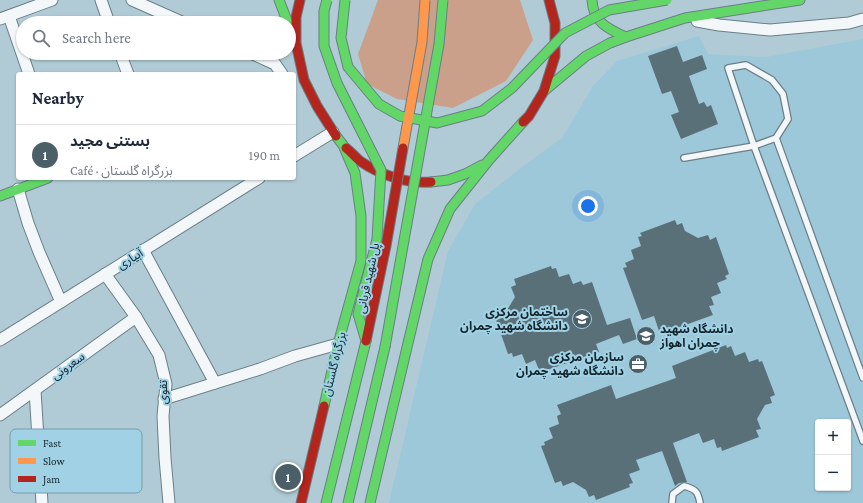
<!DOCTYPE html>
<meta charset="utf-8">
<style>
:root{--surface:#fff;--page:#f2f2f3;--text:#1f2937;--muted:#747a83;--line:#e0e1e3;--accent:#4a5f68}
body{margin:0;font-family:"Crimson Pro","Noto Sans Arabic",serif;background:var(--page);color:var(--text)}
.controls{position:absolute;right:12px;bottom:12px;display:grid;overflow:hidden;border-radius:4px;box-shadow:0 1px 3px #0004}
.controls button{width:36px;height:36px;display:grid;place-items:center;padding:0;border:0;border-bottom:1px solid var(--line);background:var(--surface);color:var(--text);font:20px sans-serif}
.you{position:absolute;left:588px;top:206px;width:14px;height:14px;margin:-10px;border:3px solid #fff;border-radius:50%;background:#1a73e8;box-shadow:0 0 0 6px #1a73e833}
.badge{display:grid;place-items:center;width:26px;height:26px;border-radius:50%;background:var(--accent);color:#fff;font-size:13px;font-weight:700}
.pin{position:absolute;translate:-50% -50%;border:2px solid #fff;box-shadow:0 1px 4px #0006}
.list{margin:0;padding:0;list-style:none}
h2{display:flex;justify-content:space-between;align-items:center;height:52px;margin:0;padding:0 16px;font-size:17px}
h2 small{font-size:13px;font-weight:400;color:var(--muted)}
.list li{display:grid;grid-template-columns:26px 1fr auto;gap:12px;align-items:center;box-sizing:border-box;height:56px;padding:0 16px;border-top:1px solid var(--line)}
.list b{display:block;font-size:15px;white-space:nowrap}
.list p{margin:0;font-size:13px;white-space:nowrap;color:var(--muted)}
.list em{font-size:13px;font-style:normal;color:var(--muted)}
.icon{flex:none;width:22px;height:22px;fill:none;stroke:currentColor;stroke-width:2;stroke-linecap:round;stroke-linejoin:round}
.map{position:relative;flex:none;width:863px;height:503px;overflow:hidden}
.search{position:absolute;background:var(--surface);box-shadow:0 1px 3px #0004;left:16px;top:16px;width:280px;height:44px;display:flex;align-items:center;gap:10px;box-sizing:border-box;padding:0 14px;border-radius:22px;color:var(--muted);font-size:15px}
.panel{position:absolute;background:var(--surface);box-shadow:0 1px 3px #0004;left:16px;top:72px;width:280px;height:108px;border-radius:4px}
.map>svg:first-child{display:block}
</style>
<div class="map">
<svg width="863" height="503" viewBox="0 0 863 503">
<rect width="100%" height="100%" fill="#b0cbd5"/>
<!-- built -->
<path fill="#9dc8d9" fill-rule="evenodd" d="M699 36 708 54 766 57 863 39V503H389L448 251 475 204 522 167 562 138 593 86 617 61ZM818 422H848V488H818Z"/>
<!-- green -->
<path fill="#cba08a" d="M378 0H520L533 40 506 81 453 108 397 99 367 84 358 54Z"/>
<!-- building -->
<g fill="#5a7078">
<path d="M677 46 683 62 702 55 707 69 689 76 699 104 704 102 707 107 711 105 718 124 681 139 671 115 679 112 671 91 662 94 648 56Z"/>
<path d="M675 220 677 225 682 223 685 231 698 238 708 235 710 240 716 237 729 274 725 276 727 279 717 283 721 293 711 297 714 305 709 306 713 315 660 334 654 316 642 320 623 268 627 267 625 263 634 259 631 250 641 246 638 237 642 236 640 233Z"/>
<path d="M551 266 552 269 556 268 559 277 569 274 573 284 581 281 583 285 592 282 607 325 630 318 637 339 623 344 619 335 596 344 599 352 544 371 543 368 539 370 535 360 526 364 522 354 513 357 512 353 508 354 496 320 502 318 500 312 507 310 515 297 511 287 516 285 514 279Z"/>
<path d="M726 345 727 348 731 346 735 356 745 352 749 362 758 359 759 362 762 361 775 395 770 397 772 403 765 405 757 419 761 429 756 430 759 437 722 451 721 447 717 448 714 439 703 443 699 433 673 443 687 482 679 483 675 486 662 451 636 460 640 470 629 474 633 483 629 484 630 487 596 500 594 495 589 497 586 490 573 482 563 486 561 481 555 483 541 446 545 445 544 442 553 438 549 428 559 424 557 416 561 414 557 405 611 385 616 399 676 378 672 366Z"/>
</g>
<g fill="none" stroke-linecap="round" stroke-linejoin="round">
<defs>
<g id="lane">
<path d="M746 65 772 80 783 94 788 119 776 138 754 146 728 68Z"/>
<path d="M776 138 863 378"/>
<path d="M684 158 754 146 863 441"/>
<path d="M672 503 673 494 684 486C695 489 698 491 700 503"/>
</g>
<g id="street">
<path d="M101 0 109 23"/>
<path d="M132 0 184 23"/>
<path d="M9 16 29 74"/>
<path d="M0 19 52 0"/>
<path d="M697 21 719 25 770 30 849 23 863 19"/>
<path d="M120 53 128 74"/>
<path d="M251 53 275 64 282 74"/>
<path d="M294 156 333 132"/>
<path d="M18 189 28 223 39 252 61 302"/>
<path d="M143 250 215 383"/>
<path d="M105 274 136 317 159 355 166 384 163 416 165 458 169 503"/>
<path d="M0 340 259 178"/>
<path d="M35 390 42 503"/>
<path d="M164 399 260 369 295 356 338 344"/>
<path d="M0 415 136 317"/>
</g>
<g id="fast">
<path d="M279 0 288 23"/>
<path d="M592 0C593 22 608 29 626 37"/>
<path d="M544 91 586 56 610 43 626 37 685 18 800 0"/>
<path d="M431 182 448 180 465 174 482 165"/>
<path d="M0 196 48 178"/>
<path d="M324 406 338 344 361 261V216L355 173 343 145 336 136"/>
<path d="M326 503 366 341"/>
<path d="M348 503 385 347"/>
<path d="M370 503 428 259 450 209 489 160 523 122"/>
</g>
<g id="jam">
<path d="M300 0 296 17V43L304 80 317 106 336 136"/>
<path d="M523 122 529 116 544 91 555 56V23L549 0"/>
<path d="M346 148C351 152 355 157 360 161 380 175 407 184 431 182"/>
<path d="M301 503 324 406"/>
</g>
</defs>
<!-- lane casing -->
<use href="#lane" stroke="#6a7f86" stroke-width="8"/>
<!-- street casing -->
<use href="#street" stroke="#6a7f86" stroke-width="13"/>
<!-- fast casing -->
<use href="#fast" stroke="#6a7f86" stroke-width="11"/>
<!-- jam casing -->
<use href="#jam" stroke="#6a7f86" stroke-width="11"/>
<!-- lane -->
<use href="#lane" stroke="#f3f7f9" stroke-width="5.5"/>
<!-- street -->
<use href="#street" stroke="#f3f7f9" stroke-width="11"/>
<!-- fast -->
<use href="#fast" stroke="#63d668" stroke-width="9"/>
<!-- jam -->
<use href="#jam" stroke="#b3261e" stroke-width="9"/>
<defs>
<g id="fast-bridge">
<path d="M327 0 324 11V46L337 83 381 170 377 239 358 314 366 341"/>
<path d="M345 0 341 38 348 67 379 104 400 116 437 123 482 111 512 88 565 33 609 10 667 0"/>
<path d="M385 347 439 44 443 0"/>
</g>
<path id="slow-bridge" d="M403 148 422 42 425 0"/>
<path id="jam-bridge" d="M366 341 386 246 403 148"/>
</defs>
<!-- fast-bridge casing -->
<use href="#fast-bridge" stroke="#6a7f86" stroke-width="11" stroke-linecap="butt"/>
<!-- slow-bridge casing -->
<use href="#slow-bridge" stroke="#6a7f86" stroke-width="11" stroke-linecap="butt"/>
<!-- jam-bridge casing -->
<use href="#jam-bridge" stroke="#6a7f86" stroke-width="11" stroke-linecap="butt"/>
<!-- fast-bridge -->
<use href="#fast-bridge" stroke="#63d668" stroke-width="9"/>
<!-- slow-bridge -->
<use href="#slow-bridge" stroke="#ff974d" stroke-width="9"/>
<!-- jam-bridge -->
<use href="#jam-bridge" stroke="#b3261e" stroke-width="9"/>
</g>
<!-- icons -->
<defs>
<symbol id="university-disc" viewBox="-11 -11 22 22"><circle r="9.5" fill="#4a5f68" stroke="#a1d1e4"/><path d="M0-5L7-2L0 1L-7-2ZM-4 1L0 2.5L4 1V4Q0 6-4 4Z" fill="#fff"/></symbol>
<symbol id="office-disc" viewBox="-11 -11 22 22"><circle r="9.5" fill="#4a5f68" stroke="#a1d1e4"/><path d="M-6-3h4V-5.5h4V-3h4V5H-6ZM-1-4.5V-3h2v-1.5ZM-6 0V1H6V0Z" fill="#fff"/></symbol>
</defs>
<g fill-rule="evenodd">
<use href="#university-disc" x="571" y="308" width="22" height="22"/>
<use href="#university-disc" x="635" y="325" width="22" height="22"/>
<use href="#office-disc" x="627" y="353" width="22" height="22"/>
</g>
<g text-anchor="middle" stroke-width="4" stroke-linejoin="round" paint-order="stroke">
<!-- street labels -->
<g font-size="12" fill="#13252d" stroke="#a1d1e4">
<text transform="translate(130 259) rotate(-32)" y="4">آبیاری</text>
<text transform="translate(368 278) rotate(-78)" y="4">پل شهید قربانی</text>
<text transform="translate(334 364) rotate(-76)" y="4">بزرگراه گلستان</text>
<text transform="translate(68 366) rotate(-36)" y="4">سعرونی</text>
<text transform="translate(163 392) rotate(-90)" y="4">تقوی</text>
</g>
<!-- poi labels -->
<g font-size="12" font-weight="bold" fill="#13252d" stroke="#a1d1e4" text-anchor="end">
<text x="568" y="316">ساختمان مرکزی<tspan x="568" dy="14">دانشگاه شهید چمران</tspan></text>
<text x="660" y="333" text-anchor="start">دانشگاه شهید<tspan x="660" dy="14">چمران اهواز</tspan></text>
<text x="624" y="361">سازمان مرکزی<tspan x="624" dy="14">دانشگاه شهید چمران</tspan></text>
</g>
</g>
<!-- legend -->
<rect x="10" y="429" width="132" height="64" rx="6" fill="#a1d1e4" stroke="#769dad" stroke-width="1"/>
<rect x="18" y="440" width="18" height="6" fill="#63d668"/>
<rect x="18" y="458" width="18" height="6" fill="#ff974d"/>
<rect x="18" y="476" width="18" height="6" fill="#b3261e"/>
<g font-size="11" fill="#13252d">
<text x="43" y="447">Fast</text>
<text x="43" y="465">Slow</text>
<text x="43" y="483">Jam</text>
</g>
</svg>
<div class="controls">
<button>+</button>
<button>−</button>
</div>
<div class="you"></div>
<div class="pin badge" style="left:288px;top:477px">1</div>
<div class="search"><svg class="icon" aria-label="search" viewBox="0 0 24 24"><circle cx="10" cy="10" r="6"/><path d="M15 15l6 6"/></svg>Search here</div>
<section class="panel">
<h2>Nearby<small></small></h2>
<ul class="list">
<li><span class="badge">1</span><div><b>بستنی مجید</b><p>Café · بزرگراه گلستان</p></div><em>190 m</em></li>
</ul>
</section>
</div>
